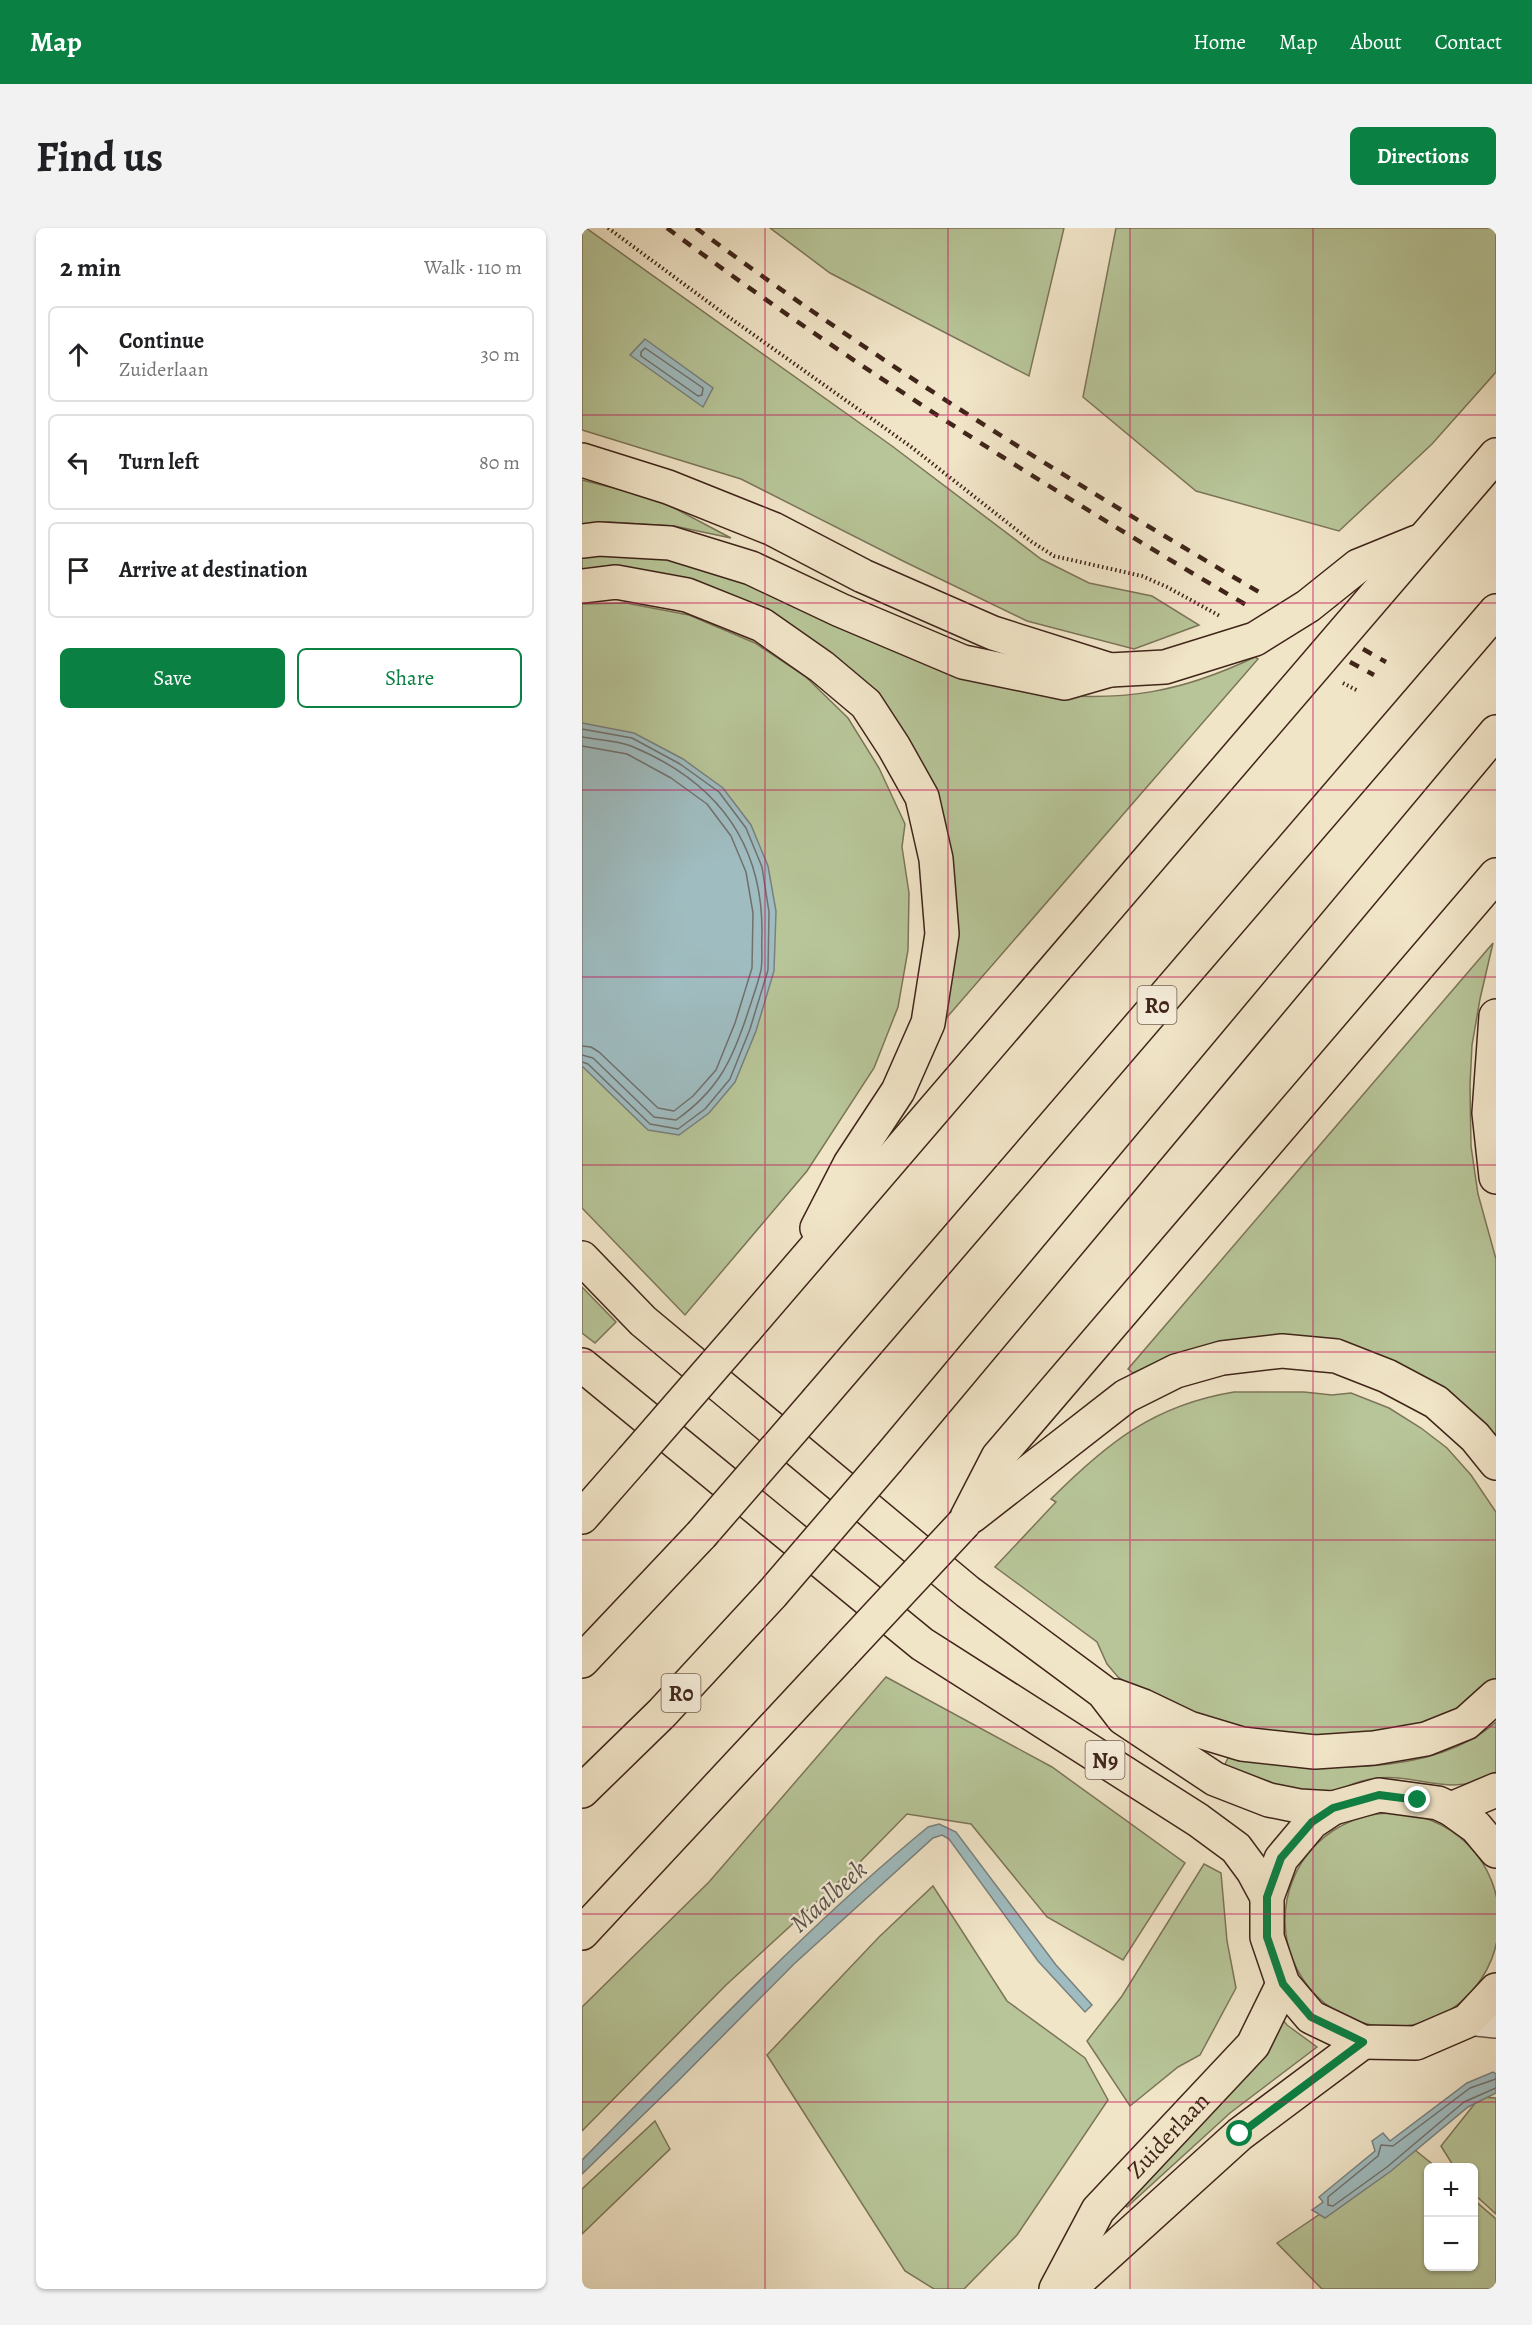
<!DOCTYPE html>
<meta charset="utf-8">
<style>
:root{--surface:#fff;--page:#f2f2f2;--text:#202124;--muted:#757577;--line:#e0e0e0;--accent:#0b8043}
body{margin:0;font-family:Alegreya,serif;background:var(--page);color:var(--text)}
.controls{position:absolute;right:18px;bottom:18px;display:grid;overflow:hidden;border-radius:9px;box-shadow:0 2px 4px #0004}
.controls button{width:54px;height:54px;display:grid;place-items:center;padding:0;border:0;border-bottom:2px solid var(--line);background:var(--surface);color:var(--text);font:30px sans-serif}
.stop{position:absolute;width:18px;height:18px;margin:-14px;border:4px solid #0b8043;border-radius:50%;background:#fff}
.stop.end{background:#0b8043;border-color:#fff;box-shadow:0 2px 6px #0008}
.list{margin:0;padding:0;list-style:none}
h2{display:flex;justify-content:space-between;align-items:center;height:78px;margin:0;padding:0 24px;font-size:26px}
h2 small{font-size:20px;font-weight:400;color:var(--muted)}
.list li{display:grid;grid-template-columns:39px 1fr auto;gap:18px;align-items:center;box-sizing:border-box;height:96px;margin:0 12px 12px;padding:0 12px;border:2px solid var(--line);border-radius:9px}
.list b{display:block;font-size:22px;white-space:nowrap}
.list p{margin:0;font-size:20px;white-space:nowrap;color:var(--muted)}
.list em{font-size:20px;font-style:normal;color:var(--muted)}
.actions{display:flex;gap:12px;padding:18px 24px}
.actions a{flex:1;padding:14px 0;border:2px solid var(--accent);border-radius:9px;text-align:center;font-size:21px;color:var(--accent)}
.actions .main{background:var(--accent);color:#fff}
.icon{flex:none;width:33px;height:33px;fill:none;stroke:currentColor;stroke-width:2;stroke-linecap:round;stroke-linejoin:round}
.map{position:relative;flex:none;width:914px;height:2061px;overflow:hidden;border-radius:9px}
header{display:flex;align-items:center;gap:36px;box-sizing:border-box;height:84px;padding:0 30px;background:var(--accent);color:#fff}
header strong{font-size:28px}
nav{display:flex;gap:33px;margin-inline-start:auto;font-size:21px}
.intro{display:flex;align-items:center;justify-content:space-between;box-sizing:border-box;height:144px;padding:0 36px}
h1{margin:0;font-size:42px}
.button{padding:15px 27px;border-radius:9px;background:var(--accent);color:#fff;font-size:21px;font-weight:700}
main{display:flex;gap:36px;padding:0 36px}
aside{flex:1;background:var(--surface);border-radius:9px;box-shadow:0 2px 4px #0004}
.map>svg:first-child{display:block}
</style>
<header>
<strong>Map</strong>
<nav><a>Home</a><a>Map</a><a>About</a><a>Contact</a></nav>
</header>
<div class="intro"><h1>Find us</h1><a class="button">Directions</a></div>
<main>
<aside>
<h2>2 min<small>Walk · 110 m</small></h2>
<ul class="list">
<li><svg class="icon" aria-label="ahead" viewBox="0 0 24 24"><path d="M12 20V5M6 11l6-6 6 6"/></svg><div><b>Continue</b><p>Zuiderlaan</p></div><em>30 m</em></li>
<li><svg class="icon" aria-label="left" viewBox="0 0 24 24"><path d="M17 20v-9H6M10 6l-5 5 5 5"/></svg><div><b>Turn left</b></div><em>80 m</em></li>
<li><svg class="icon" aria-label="arrive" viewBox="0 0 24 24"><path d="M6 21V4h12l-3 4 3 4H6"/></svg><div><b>Arrive at destination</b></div></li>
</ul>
<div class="actions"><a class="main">Save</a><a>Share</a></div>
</aside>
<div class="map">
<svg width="914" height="2061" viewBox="0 0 914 2061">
<rect width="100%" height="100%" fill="#f1e5c8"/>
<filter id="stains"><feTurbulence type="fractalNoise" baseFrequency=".00333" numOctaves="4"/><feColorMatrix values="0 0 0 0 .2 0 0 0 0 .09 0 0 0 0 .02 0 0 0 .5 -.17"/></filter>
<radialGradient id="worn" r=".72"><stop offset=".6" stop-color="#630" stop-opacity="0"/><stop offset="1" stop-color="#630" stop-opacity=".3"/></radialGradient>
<!-- green -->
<g fill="#b7c598" stroke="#7c7559" stroke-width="1.5">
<path d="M0 0H4L310 218 459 331 507 355 570 368 617 397 552 421 445 393 323 334 159 251 0 202Z"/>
<path d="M188 0H482L447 148 248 45Z"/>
<path d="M534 0H914V144L850 216 757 303 614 263 501 169Z"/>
<path d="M0 252 75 271 149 310 92 298 27 294 0 296Z"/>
<path d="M26 323 120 335 462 466C542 474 600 464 673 429L676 431 360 795 373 671 257 434 0 343V324Z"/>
<path d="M44 375 107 387 173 415 224 449 266 490 297 540 323 596 320 619 327 665 326 722 316 779 292 840 225 943 103 1087 0 980V376Z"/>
<path d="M911 715 898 771 890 817 888 857 889 918 896 966 914 1031V1212L865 1167 627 1117 591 1127 551 1145 546 1141Z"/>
<path d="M0 1059 34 1094 13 1115 0 1105Z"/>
<path d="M652 1164H722L750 1167 769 1165 807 1180 839 1200 865 1220 889 1247 914 1284V1450L905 1461 858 1495 766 1511 657 1503 561 1466 536 1449 525 1436 515 1414 413 1339 474 1274 469 1271C525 1215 572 1177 652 1164Z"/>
<path d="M304 1449 470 1539 603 1635 541 1732 465 1689 389 1596 325 1586 275 1637 144 1757 0 1903V1779L127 1654Z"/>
<path d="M914 1494V1544C866 1573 838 1543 789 1551 769 1554 752 1567 731 1565 703 1563 674 1550 648 1540L643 1536 647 1528C726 1543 850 1551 914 1494Z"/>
<circle cx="810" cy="1692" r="107"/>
<path d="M622 1636 639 1645 645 1713 654 1760 618 1827 596 1839 548 1878 505 1813 540 1768Z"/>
<path d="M351 1658 425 1773 503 1830 526 1872 435 2007 382 2061H352L323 2043 185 1827 297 1709Z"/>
<path d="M696 1786 705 1797 735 1819 648 1885 545 1979 537 1971Z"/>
<path d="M898 1869 914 1870V1986L892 1966V1940L872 1939 859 1918Z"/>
<path d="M73 1893 88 1921 0 2006V1961Z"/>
<path d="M833 1922 854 1939 846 1940V2038H892V1972L914 1991V2061H740L695 2015Z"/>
</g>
<!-- water -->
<g fill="#9fbcc0" stroke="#79807e" stroke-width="1.5">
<path d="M63 111 131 160 121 179 48 127Z"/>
<path d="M0 495 52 505 101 531 141 560 169 597 186 638 194 683 192 743 174 803 153 854 127 885 97 907 66 902 0 838Z"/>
<path d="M357 1596 374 1604 474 1737 510 1777 503 1784 456 1733 367 1611 360 1607 351 1610 212 1736 95 1854 0 1946V1932C113 1818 222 1701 346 1599Z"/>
<path d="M911 1844 914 1846V1865L886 1879 809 1943 743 1990 730 1982 741 1974 737 1969 793 1923 790 1913 801 1905 808 1913 885 1855Z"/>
</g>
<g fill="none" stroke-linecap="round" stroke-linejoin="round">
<!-- shore -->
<g stroke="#70706d" stroke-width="1.5">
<path d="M63 120 121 160 120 167 116 168 59 128V124Z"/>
<path d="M0 501 50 510 98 536 137 564 164 600 180 639 187 684 186 742 168 801 148 851 123 881 96 901 68 896 6 836 0 834"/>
<path d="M0 509C15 512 35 512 49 518 134 553 181 613 180 706 179 717 181 731 179 742 176 755 171 769 167 781 151 831 137 862 94 892L72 889 11 830 0 827"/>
<path d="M0 518 45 526 89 550 125 576 149 608 164 644 171 685 170 740 153 795 134 842 111 868 92 883 76 880 17 824 9 819 0 818"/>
<path d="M914 1851 888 1860 811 1918 799 1917 796 1928 746 1969V1977L751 1978 805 1939 882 1874 914 1860"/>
</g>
<defs>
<path id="street" d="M885 1793 914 1796"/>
<g id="primary">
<path d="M914 1623 894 1599 869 1581 856 1575 797 1567 751 1580 730 1594 699 1631 685 1669V1709L701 1756 729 1789 781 1814 834 1815 885 1793 914 1762"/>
<path id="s1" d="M474 2061 516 1982 671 1817 701 1756"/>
<path d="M487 2061 658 1906 781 1814"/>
</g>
<g id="highway">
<path d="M0 232 86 259 191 301 281 348 411 405 528 442"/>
<path d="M0 313 17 311 88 315 169 340 258 382 381 434 483 455 528 442 583 439 673 411 726 378 776 338 835 314"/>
<path d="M0 358 34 354 105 367 180 397 240 439 284 476 312 519 340 569 354 631 360 706 346 795 316 863 268 936 235 1000"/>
<path d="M914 788 907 885 914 949"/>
<path d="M0 1030 61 1093 386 1364 521 1464 541 1490 633 1551 687 1572 717 1578 751 1580"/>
<path d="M163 1102 914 227"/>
<path d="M0 1137 340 1416 616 1592 654 1620 671 1643 685 1669"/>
<path d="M236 1172 914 383"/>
<path d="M306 1231 914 504"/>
<path d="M390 1288 544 1168 594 1143 640 1130 700 1123 754 1128 805 1148 854 1174 893 1209 914 1235"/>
<path d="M0 1289 50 1232"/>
<path d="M382 1295 416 1229 914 647"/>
<path d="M0 1433 119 1307"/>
<path d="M534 1468 561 1478 607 1500 660 1516 733 1524 792 1520 844 1511 884 1495 914 1468"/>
<path d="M0 1563 80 1485 190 1366"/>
<path d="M869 1581 914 1562"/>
<path d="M0 1705 260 1426"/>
</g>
</defs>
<!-- street casing -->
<use href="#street" stroke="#6c5546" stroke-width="30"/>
<!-- primary casing -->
<use href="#primary" stroke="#40251a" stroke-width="36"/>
<!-- highway casing -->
<use href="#highway" stroke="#40251a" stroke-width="36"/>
<!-- path -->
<g stroke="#40251a" stroke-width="4" stroke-dasharray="1.5 3" stroke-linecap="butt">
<path d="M26 0 141 85 328 218 450 314 472 328 560 348 585 359 638 388"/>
<path d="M761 455 776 463"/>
</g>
<!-- street -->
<use href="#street" stroke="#f6eedb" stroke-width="27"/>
<!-- primary -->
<use href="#primary" stroke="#f1e5c8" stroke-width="33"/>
<!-- highway -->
<use href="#highway" stroke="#f1e5c8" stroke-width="33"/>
<!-- rail -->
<g stroke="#40251a" stroke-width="4.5" stroke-dasharray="10 10" stroke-linecap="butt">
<path d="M85 0C270 138 467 261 666 378"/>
<path d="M114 0C296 135 488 253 682 367"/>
<path d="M781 421 804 434"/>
<path d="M768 434 792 447"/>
</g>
<defs>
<g id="highway-bridge">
<path d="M50 1232 163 1102"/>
<path d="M119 1307 236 1172"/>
<path d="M190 1366 306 1231"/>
<path d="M260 1426 382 1295"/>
</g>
</defs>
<!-- highway-bridge casing -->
<use href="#highway-bridge" stroke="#40251a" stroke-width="36" stroke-linecap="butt"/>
<!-- highway-bridge -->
<use href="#highway-bridge" stroke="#f1e5c8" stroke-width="33"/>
</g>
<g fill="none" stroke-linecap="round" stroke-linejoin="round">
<!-- route -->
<path stroke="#0b8043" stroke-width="8" d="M658 1906 781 1814 729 1789 701 1756 685 1709V1669L699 1630 730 1594 751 1580 797 1567 836 1572"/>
</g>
<!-- grid -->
<path fill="none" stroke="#c2185b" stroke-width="1.5" stroke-opacity="0.55" d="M183 0V2061M366 0V2061M548 0V2061M731 0V2061M0 187H914M0 375H914M0 562H914M0 749H914M0 937H914M0 1124H914M0 1312H914M0 1499H914M0 1686H914M0 1874H914"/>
<g text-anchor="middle" stroke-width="4.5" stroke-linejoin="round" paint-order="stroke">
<!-- shield labels -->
<g fill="#f6eedb" stroke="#776154" stroke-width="1.5">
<rect x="555.5" y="758" width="39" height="38" rx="4.5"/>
<rect x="79.5" y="1446" width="39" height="38" rx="4.5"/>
<rect x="503.5" y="1513" width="39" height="38" rx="4.5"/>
</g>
<g font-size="22" font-weight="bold" fill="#40251a">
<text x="575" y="785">R0</text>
<text x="99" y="1473">R0</text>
<text x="523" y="1540">N9</text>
</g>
<!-- street labels -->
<g font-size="24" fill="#40251a" stroke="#f6eedb">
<text dy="8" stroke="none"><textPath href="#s1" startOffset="192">Zuiderlaan</textPath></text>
</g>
<!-- water labels -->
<g font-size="26" font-style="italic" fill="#5c524c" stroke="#f6eedb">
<text transform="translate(246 1668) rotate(-42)" y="9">Maalbeek</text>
</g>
</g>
<rect width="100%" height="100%" filter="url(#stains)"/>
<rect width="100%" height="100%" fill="url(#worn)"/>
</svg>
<div class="controls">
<button>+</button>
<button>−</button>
</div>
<div class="stop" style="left:658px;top:1906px"></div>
<div class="stop end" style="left:836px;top:1572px"></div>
</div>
</main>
